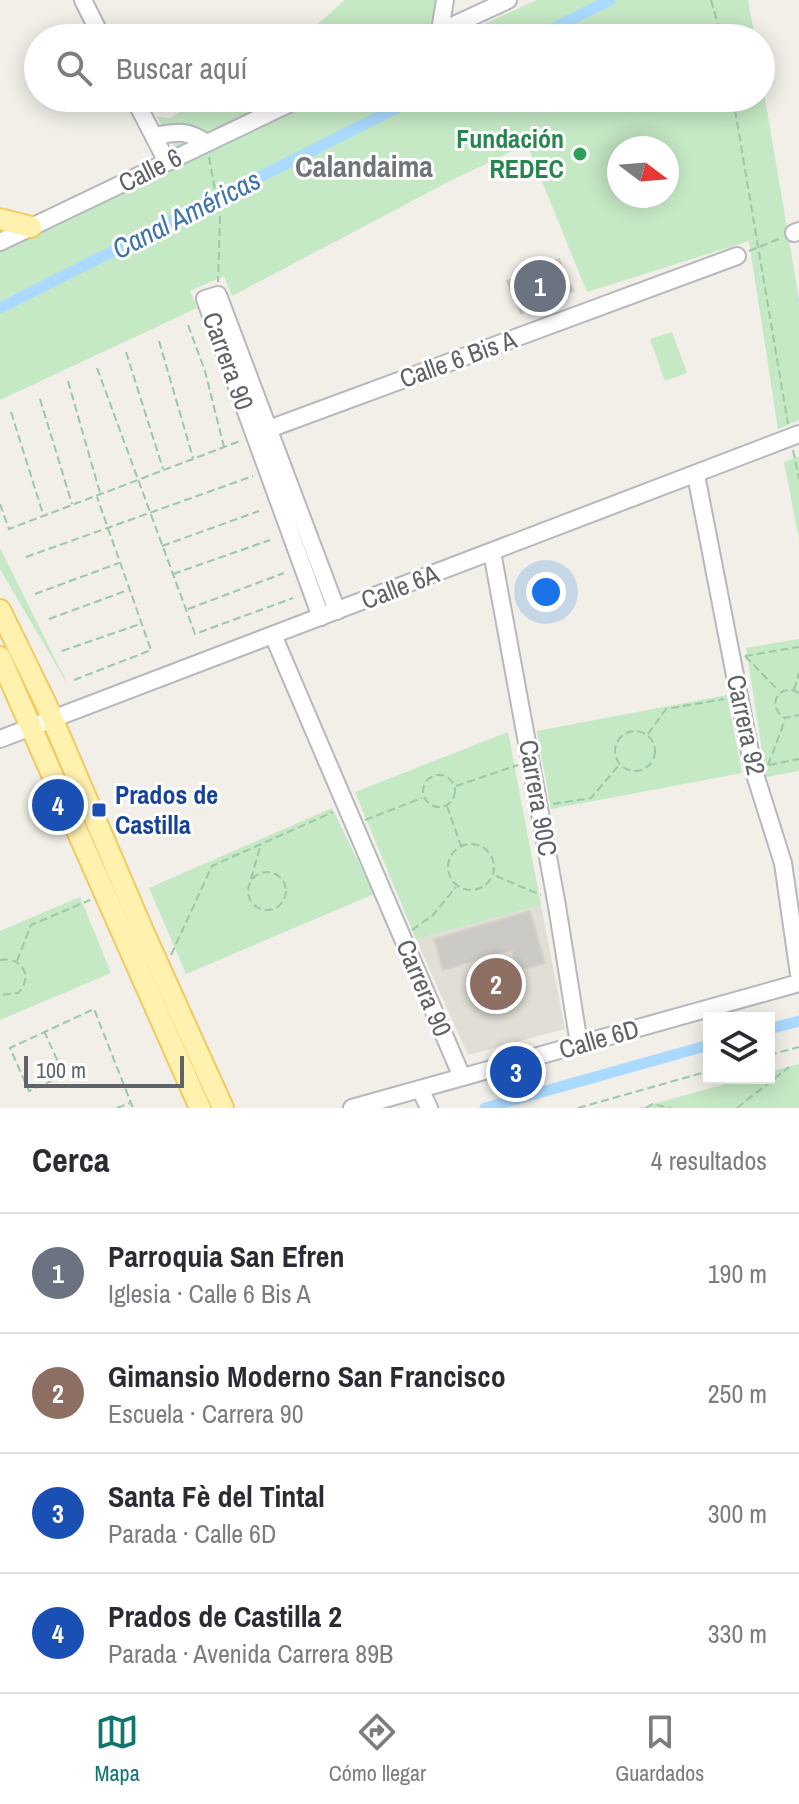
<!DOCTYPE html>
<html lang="es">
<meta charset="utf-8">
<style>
:root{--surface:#fff;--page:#f2f2f3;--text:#2b2b33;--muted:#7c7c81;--line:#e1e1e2;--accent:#0f766e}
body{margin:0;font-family:"Archivo Narrow",sans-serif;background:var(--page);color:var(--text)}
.controls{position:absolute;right:24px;bottom:24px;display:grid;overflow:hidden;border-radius:0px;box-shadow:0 4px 20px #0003}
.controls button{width:72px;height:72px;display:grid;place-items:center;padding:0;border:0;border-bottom:2px solid var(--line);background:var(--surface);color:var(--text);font:40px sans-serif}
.compass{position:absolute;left:607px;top:136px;width:72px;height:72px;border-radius:50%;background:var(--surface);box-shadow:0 4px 20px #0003;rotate:106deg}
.scale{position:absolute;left:24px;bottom:20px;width:160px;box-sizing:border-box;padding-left:8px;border:4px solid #5f6368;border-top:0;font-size:22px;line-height:28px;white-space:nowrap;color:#5f6368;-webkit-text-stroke:6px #fff;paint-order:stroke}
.you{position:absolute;left:546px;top:592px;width:28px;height:28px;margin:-20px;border:6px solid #fff;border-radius:50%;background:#1a73e8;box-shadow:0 0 0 12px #1a73e833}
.badge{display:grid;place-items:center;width:52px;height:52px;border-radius:50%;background:var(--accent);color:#fff;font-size:26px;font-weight:700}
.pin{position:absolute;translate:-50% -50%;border:4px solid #fff;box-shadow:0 2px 8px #0006}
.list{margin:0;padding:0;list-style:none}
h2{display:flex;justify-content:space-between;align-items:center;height:104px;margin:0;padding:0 32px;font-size:34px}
h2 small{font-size:26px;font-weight:400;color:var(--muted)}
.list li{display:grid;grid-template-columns:52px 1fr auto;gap:24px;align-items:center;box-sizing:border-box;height:120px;padding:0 32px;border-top:2px solid var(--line)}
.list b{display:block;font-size:30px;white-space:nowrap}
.list p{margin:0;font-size:26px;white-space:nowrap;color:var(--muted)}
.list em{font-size:26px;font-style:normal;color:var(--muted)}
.icon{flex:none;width:44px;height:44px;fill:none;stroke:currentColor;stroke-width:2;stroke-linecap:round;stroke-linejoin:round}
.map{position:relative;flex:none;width:799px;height:1108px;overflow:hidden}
.search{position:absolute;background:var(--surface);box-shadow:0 4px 20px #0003;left:24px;right:24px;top:24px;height:88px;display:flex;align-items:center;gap:20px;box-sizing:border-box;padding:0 28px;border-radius:44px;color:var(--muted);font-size:30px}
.sheet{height:584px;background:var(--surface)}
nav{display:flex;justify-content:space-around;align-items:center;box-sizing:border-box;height:112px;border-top:2px solid var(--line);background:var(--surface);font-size:22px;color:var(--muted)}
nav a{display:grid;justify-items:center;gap:4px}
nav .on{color:var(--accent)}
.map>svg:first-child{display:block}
</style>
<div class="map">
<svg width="799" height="1108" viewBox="0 0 799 1108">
<rect width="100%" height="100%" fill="#f1efe8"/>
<!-- education -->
<path fill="#e1ded6" d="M541 905 565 1029 468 1055 416 939Z"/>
<!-- green -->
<g fill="#c5e8c5" fill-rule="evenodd">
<path d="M345 0H436L432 23 434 31 419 38H302Z"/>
<path d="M537 0H748L755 38H453Z"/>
<path d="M761 75 799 299V420L778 429 749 241 587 292 527 144 448 182 232 296 224 276 190 291 197 308 0 400V251L321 98H761ZM619 148H667V196H619Z"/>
<path d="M202 98H285L175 148 157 117 170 118Z"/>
<path d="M672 332 687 373 665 381 650 339Z"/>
<path d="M799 456V539L784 462Z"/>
<path d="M0 548 69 687 0 569Z"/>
<path d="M799 639V771L766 777 746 648Z"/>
<path d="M727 695 742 773 551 809 537 731Z"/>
<path d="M508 732 541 905 416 939 355 792Z"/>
<path d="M332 808 374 894 186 974 149 888Z"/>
<path d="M80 897 111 973 0 1020V931Z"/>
<path d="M799 1064V1108H639L747 1078H769V1072Z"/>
</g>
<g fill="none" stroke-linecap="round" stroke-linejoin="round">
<!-- canal -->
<g stroke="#aadaff" stroke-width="11">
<path d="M534 38 610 0"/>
<path d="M0 308 416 98"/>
<path d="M769 1029 799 1021"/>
<path d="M485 1108 709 1045"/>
</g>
</g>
<!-- building -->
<g fill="#cccac5" stroke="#d6d1c6" stroke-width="2">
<path d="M559 259 573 291 521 313 507 281Z"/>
<path d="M530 911 545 963 518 971 512 950 443 970 434 939Z"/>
</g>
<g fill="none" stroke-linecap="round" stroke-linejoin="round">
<defs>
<g id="minor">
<path d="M83 0 102 38"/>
<path d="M440 31 445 0"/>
<path d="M426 38 508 0"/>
<path d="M134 98 167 162"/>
<path d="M154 136C178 132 185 129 207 143"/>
<path d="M794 233 799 231"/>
<path d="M0 242 301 98"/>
<path d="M258 433 737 256"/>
<path d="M696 475 753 768 783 863 799 974"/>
<path d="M492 552 557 906 579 1044"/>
<path d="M321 617 205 299 218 295 337 611"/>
<path d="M273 635 462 1077"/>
<path d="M0 739 799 434"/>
<path d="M420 1089 429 1108"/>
<path d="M352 1108 799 983"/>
</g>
<g id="major">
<path d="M0 219 31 227"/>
<path d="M0 610 46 704 143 931 223 1108"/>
<path d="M0 657 200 1108"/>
</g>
</defs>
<!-- minor casing -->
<use href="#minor" stroke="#b5b8bc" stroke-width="20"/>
<!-- major casing -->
<use href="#major" stroke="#f2c960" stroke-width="24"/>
<!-- path -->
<g stroke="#9cc7a9" stroke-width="2" stroke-dasharray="8 4" stroke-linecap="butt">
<path d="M711 0 722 38"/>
<path d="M733 98 788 424"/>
<path d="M209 157 220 218 218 282"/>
<path d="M749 251 781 238"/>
<path d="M188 325 205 371 224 447"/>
<path d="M159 341 193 458"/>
<path d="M126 352 163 469"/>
<path d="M97 368 195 634 293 598"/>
<path d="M68 381 100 493"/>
<path d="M40 399 72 504"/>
<path d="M11 412 43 514"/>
<path d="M793 450 799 479"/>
<path d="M0 504 9 529 240 441"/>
<path d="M162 546 259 511"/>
<path d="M26 557 253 476"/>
<path d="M173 574 270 540"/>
<path d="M35 594 119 563"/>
<path d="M188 609 284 573"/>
<path d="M49 619 128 590"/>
<path d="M62 651 140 624"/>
<path d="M745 656 799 647"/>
<path d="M745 656 779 691"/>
<path d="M74 680 151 650 97 497"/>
<path d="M794 690 799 673"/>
<path d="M799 693C779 681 765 707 785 718L799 715"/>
<circle cx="635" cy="751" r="20"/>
<path d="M648 734 666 709 724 699"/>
<path d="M768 765 785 720"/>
<path d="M769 765 799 759"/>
<circle cx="439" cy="791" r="16"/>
<path d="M456 786 518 765"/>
<path d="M553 804 591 798 619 765"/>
<path d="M447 806 461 846"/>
<path d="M365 820 422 798"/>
<circle cx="471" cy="867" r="23"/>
<circle cx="267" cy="891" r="19"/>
<path d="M496 876 541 895"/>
<path d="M251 879 260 847"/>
<path d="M412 930 433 915 456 887"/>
<path d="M171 955 212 866 333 812"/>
<path d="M0 960C22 956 34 977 18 993L0 995"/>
<path d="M17 961 31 925 90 900"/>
<path d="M44 1031 64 1075 29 1091 10 1048 94 1009 133 1108"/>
<path d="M769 1055 799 1047"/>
<path d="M117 1108 130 1103"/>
<path d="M578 1108 709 1071"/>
<path d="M646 1108 652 1104 671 1108"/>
<path d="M737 1108 789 1067"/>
</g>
<!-- minor -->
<use href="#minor" stroke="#fff" stroke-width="16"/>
<!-- major -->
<use href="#major" stroke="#fff2af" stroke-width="20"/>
</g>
<!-- markers -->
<circle fill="#2e9e5b" stroke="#fff" stroke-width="3" cx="580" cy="154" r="8"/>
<rect fill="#1a4fb4" stroke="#fff" stroke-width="3" x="91" y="802" width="16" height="16" rx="4"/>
<g text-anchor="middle" stroke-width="6" stroke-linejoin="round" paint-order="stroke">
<!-- leisure labels -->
<g font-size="26" font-weight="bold" fill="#27864d" stroke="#fff" text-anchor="end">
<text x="564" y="148">Fundación<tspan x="564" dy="30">REDEC</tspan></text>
</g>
<!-- street labels -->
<g font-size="26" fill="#5f6368" stroke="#fff">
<text transform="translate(150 170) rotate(-26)" y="9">Calle 6</text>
<text transform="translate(458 359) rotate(-20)" y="9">Calle 6 Bis A</text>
<text transform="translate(228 361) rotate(70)" y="9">Carrera 90</text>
<text transform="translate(400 587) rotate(-21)" y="9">Calle 6A</text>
<text transform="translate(746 725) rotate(78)" y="9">Carrera 92</text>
<text transform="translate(538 798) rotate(80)" y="9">Carrera 90C</text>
<text transform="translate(424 988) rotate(67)" y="9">Carrera 90</text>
<text transform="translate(599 1039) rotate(-16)" y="9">Calle 6D</text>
</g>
<!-- transit labels -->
<g font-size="26" font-weight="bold" fill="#164399" stroke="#fff" text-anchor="start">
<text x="115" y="804">Prados de<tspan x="115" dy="30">Castilla</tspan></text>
</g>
<!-- water labels -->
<g font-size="28" font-style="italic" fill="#4174aa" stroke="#fff">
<text transform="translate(186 214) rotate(-27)" y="10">Canal Américas</text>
</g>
<!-- quarter labels -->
<g font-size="30" font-weight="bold" fill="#70757a" stroke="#fff">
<text x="364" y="177">Calandaima</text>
</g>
</g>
</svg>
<div class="controls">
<button><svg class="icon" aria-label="layers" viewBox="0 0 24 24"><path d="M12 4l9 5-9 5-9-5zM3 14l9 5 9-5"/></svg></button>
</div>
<svg class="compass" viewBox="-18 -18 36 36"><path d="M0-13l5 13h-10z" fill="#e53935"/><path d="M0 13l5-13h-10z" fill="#7c7c81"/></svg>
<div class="scale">100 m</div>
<div class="you"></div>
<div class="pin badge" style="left:540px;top:286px;background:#6b7280">1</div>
<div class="pin badge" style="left:496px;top:984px;background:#8d6e63">2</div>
<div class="pin badge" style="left:516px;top:1072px;background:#1a4fb4">3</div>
<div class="pin badge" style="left:58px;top:805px;background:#1a4fb4">4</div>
<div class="search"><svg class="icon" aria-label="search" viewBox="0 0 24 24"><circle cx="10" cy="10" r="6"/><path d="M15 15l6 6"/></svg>Buscar aquí</div>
</div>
<section class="sheet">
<h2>Cerca<small>4 resultados</small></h2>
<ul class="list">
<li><span class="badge" style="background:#6b7280">1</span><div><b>Parroquia San Efren</b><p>Iglesia · Calle 6 Bis A</p></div><em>190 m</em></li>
<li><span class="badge" style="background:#8d6e63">2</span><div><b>Gimansio Moderno San Francisco</b><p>Escuela · Carrera 90</p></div><em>250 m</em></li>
<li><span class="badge" style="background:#1a4fb4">3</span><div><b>Santa Fè del Tintal</b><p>Parada · Calle 6D</p></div><em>300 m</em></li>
<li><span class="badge" style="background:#1a4fb4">4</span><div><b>Prados de Castilla 2</b><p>Parada · Avenida Carrera 89B</p></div><em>330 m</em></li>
</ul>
</section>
<nav>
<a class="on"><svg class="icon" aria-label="map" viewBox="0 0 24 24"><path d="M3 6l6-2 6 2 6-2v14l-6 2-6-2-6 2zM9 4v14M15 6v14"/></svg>Mapa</a>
<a><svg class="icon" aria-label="directions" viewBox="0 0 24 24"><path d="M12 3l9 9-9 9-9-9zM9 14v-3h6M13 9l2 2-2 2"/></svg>Cómo llegar</a>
<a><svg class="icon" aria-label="saved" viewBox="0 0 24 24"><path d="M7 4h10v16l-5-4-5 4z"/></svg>Guardados</a>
</nav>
